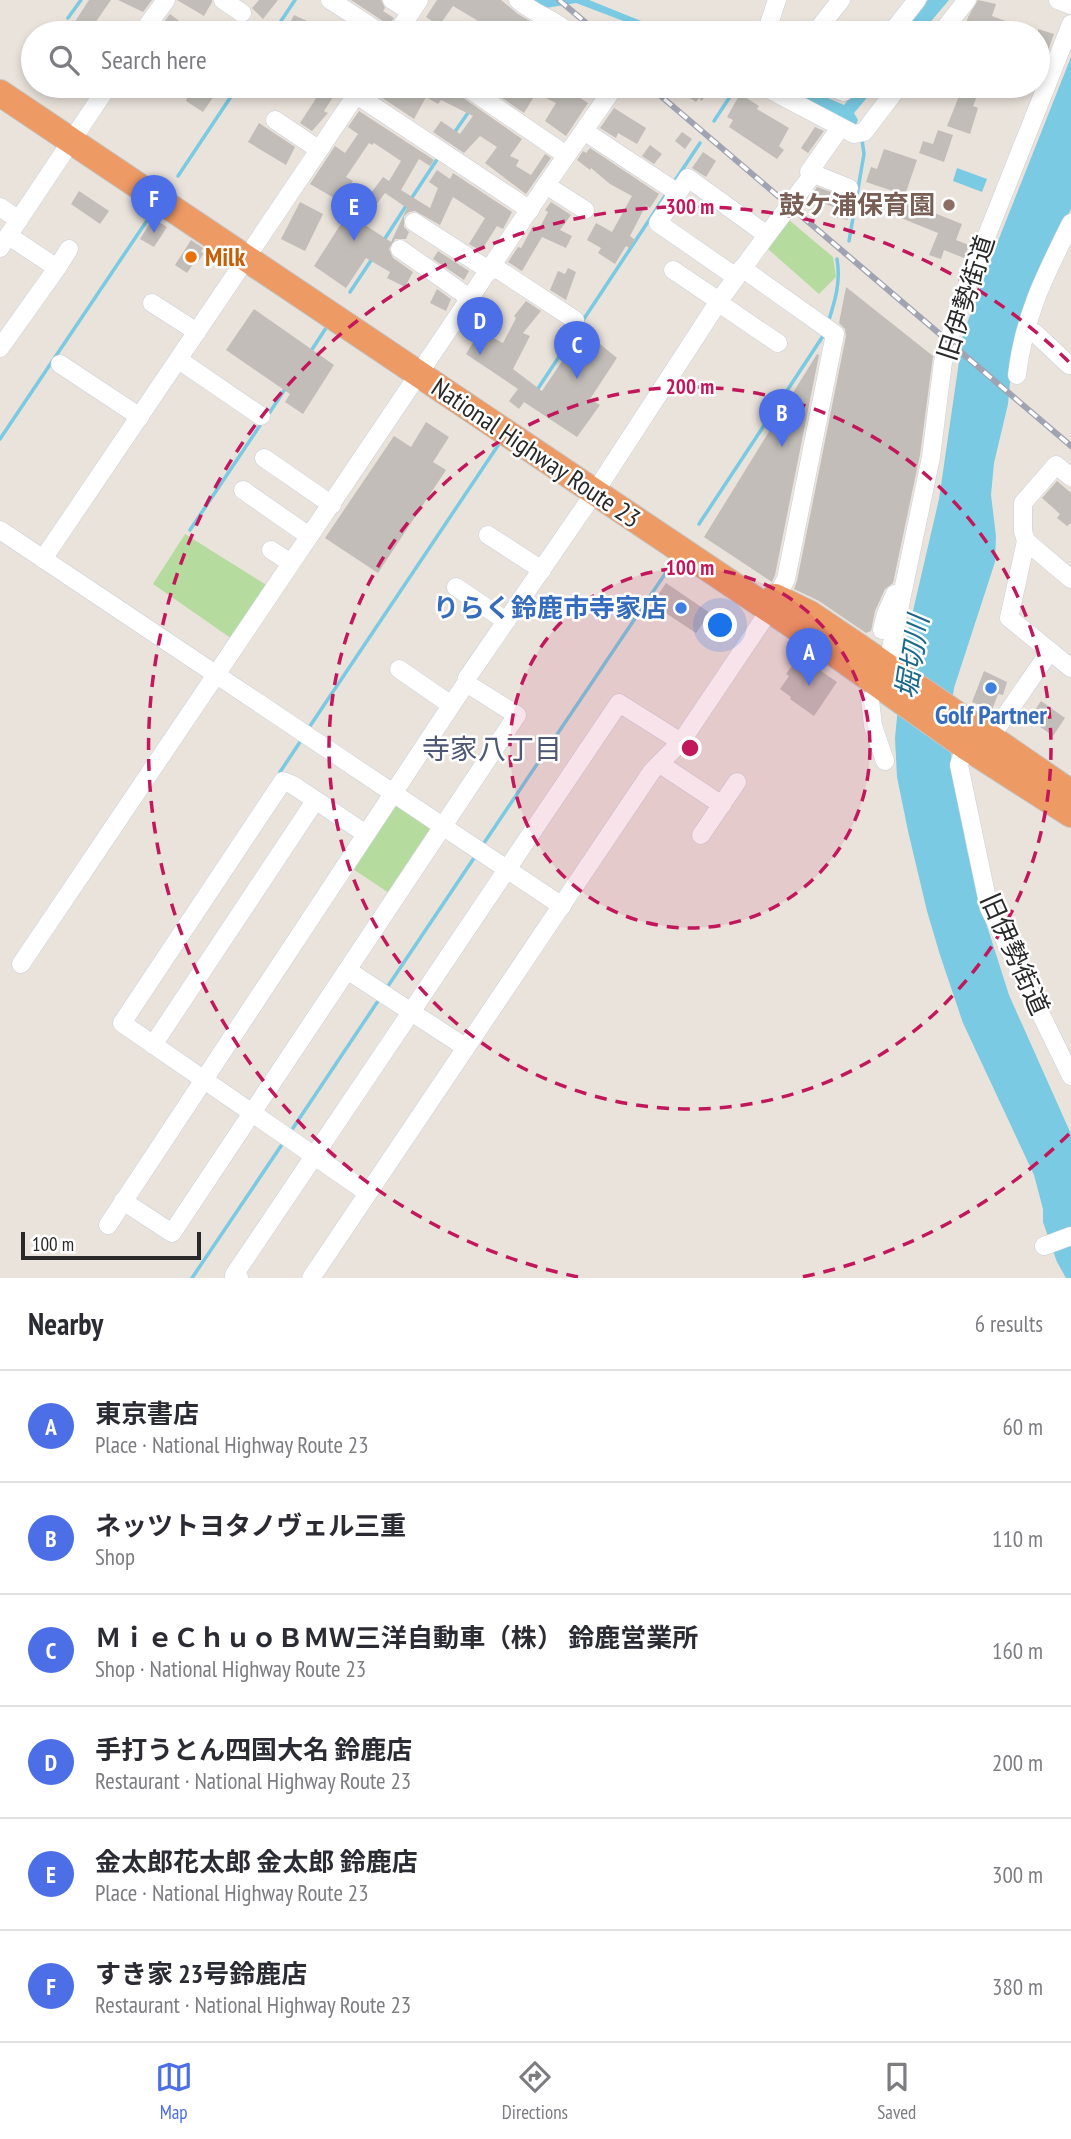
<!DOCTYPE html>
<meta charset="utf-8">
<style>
:root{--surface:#fff;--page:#f2f2f3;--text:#2b2b33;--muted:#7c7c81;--line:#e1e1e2;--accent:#4c6fe7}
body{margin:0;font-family:"PT Sans Narrow","Noto Sans JP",sans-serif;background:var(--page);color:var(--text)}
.scale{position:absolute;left:21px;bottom:18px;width:180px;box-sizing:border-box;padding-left:7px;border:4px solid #292929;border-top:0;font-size:19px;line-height:24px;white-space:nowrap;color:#292929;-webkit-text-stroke:5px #fff;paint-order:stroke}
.you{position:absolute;left:721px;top:626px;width:24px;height:24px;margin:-18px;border:5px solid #fff;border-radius:50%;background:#1a73e8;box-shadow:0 0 0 10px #1a73e833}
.badge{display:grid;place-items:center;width:46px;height:46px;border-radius:50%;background:var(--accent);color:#fff;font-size:23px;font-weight:700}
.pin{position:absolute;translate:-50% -58px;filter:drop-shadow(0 2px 4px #0008)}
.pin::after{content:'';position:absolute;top:37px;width:24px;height:21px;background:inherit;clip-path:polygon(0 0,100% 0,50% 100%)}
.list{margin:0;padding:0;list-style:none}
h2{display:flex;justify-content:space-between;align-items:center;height:91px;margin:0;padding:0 28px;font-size:30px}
h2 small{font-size:23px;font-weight:400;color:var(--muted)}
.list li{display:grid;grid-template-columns:46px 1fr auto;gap:21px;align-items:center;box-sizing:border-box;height:112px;padding:0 28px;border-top:2px solid var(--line)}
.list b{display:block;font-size:26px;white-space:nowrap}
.list p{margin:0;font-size:23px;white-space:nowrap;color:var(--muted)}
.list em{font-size:23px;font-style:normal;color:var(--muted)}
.icon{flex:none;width:38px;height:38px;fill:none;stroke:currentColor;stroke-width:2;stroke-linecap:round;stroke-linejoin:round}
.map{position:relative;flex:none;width:1071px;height:1278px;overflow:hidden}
.search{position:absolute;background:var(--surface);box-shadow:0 4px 10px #0003;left:21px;right:21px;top:21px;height:77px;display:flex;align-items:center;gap:18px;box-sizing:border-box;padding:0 24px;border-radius:38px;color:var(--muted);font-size:26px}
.sheet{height:763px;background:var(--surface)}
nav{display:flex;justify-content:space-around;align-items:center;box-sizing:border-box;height:98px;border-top:2px solid var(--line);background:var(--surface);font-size:19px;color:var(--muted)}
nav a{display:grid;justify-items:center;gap:4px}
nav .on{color:var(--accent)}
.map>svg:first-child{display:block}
</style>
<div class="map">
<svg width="1071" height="1278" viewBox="0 0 1071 1278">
<rect width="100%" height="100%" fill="#eae3dc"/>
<!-- green -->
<g fill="#b5db9e">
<path d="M789 220 833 257 836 277 819 294 768 249Z"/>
<path d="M185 534 271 588 235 641 153 584Z"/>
<path d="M401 804 432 824 434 833 392 895 350 867 392 806Z"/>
</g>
<!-- water -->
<g fill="#79cae2">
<path d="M524 0H589L671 33H655L576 3 540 9Z"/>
<path d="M928 0H949L921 33H901Z"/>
<path d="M1071 57V209L1049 252 1013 350 1008 404 994 463 991 495 996 536 995 562 954 688 949 722 952 763 967 850 987 926 1009 995 1071 1134V1278H1066L1057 1262 1043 1222V1209L1034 1175 963 1023 940 955 927 911 908 831 897 777 895 738 903 654 939 499 963 334 1000 236Z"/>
<path d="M774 86H800L844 105 859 86H877L854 113 858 120 855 127Z"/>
<path d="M957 168 987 179 982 192 953 181Z"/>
</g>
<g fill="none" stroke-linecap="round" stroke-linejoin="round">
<!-- stream -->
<g stroke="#79cae2" stroke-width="3.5">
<path d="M68 18 81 0"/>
<path d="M273 33 295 0"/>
<path d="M714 121 737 86"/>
<path d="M454 133 470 110"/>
<path d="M178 176 238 86"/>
<path d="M674 182 700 143"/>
<path d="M411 199 438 158"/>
<path d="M384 240 406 206"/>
<path d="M849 241 864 154 862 140"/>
<path d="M350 292 372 259"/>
<path d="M828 323C835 301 841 282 837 259"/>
<path d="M311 351 326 328"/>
<path d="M537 390 665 196"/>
<path d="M268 415 287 386"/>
<path d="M0 439 152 213"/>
<path d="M699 524 825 333"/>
<path d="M190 530 263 421"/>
<path d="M308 729 499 444"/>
<path d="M280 772 302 739"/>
<path d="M482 846 673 562"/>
<path d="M386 989 476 855"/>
<path d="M291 1131 380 998"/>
<path d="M192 1278 285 1140"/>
</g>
</g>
<!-- building -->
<g fill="#c2bdb9" fill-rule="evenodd">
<path d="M89 0H111L88 33 74 23Z"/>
<path d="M118 0H152L143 12Z"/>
<path d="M177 0H212V2L204 16Z"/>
<path d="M259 0H278L263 19 252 8Z"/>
<path d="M351 0H381L385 8 383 11 394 18 389 25Z"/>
<path d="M437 0H501L518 14 550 33H480L485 25 453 6 439 26 426 17Z"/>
<path d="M978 0 996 4 992 16 1033 31V33H963L968 17Z"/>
<path d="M170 14 195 33H173L161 26Z"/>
<path d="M294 15 309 22 303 33H285Z"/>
<path d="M1038 29 1054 34 1046 56 1038 54Z"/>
<path d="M158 86H204L216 93 203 112 186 101 187 98Z"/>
<path d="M324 86H332L335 94 324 111 328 113 312 131 300 123Z"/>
<path d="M373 86H454L459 95 522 139 510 156 519 160 516 166 531 175 545 154 551 158 526 194 485 163 497 147 480 136 464 153 433 132 441 121 460 134 473 116 441 100 438 104 426 97 414 119 372 91Z"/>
<path d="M485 86H524L536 93 524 113Z"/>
<path d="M555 86H569L566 89 588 103 566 136 545 121 556 103 546 98Z"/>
<path d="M684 86H711L702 101 699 98 696 102 680 92Z"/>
<path d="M963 86H981L973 106 978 108 970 134 947 126Z"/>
<path d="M740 94 759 106 757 109 789 128 779 146 784 150 777 159 729 127 733 120 727 117Z"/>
<path d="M614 108 646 128 637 144 618 133 616 138 600 128Z"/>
<path d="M359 111 434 160 430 166 419 159 401 190 430 208 438 188 429 182 437 170 450 179 453 173 512 212 503 229 497 226 481 251 469 244 485 218 453 197 440 225 415 211 409 212 404 216V227L409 232 406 239H395L389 249 393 258 413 272 405 287 387 278 390 272 366 258 346 288 314 266 339 227 366 195 368 197 383 177 389 181 401 161 374 143 372 145 369 143 346 177 353 181 341 202 310 184 335 146 345 153 358 134 348 127ZM385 193 407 208 391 242 362 223Z"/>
<path d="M259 123 295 147 286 165 248 142Z"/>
<path d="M815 127 824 131 808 153 801 148Z"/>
<path d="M938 130 953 135 944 162 919 153 923 141 933 144Z"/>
<path d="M682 132 692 139 685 149 675 141Z"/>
<path d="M650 145 662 154 654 164 642 156Z"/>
<path d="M590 148 659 194 650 208 646 205 630 236 635 240 629 248 626 246 615 264 598 253 601 248 587 240 596 223 612 232 632 196 610 184 591 168 590 170 577 160 583 151 586 153Z"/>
<path d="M884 149 917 160 905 195 866 182 871 167 877 169Z"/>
<path d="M703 152 716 161 706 177 692 168Z"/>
<path d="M817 187 852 199 848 220 832 217 834 207 810 199Z"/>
<path d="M79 191 109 211 100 224 71 204Z"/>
<path d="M897 198 962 224 956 240 969 245 964 258 944 250 941 259 929 255 938 233 891 214Z"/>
<path d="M300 202 323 214 305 251 281 239Z"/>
<path d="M551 202 571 215 560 230 572 236 566 248 542 237 522 271 508 262 518 247 521 248 533 226 539 229 548 212 545 210Z"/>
<path d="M153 218 167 227 154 247 140 239Z"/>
<path d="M191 240 203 248 201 252 204 253 198 262 196 260 187 273 175 265Z"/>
<path d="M438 251 469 271 464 280 433 259Z"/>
<path d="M568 268 576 272 566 300 550 290 558 271 565 274Z"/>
<path d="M846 287 933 356 920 455 893 583 885 589 875 611 871 631 866 633 819 601 794 589 797 581 846 336 845 329 839 323Z"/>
<path d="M437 289 451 299 446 311 430 303Z"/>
<path d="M526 301 541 311 523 333 530 336 513 369 542 391 583 330 617 358 590 399 600 405 577 437 524 402 519 409 509 401 518 389 466 354 474 341 482 347 488 335 503 343 516 318 514 316Z"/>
<path d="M254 309 334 365 303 414 285 402 290 394 226 350Z"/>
<path d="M817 354 819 355 775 575 772 582 704 537Z"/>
<path d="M426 422 449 437 433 462 446 470 378 573 325 538 394 436 411 447Z"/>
<path d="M1057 481 1071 493V523L1067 526 1057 518 1060 514 1042 498Z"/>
<path d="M666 583 710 613 696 633 652 604Z"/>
<path d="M799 656 837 682 814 716 790 699 791 697 780 689 789 676 786 674Z"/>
<path d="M984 671 1007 682 1003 695 998 694 992 710 972 702Z"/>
<path d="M1041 701 1065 718 1053 736 1029 719Z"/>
</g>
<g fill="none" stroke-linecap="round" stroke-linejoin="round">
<defs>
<g id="minor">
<path d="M223 0 242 13"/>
<path d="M330 0 381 33"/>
<path d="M392 0 411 12"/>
<path d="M518 0C534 14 554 19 570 33"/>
<path d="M1058 0 1071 5"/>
<path d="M142 33 166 0"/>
<path d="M397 33 419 0"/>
<path d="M766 33 777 0"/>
<path d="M815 33 841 0"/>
<path d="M891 33 917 0"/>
<path d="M941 33 967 0"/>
<path d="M343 86 530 210"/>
<path d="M465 86 566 155"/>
<path d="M763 86 854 134 864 132 899 86"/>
<path d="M827 86 844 92 850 86"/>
<path d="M275 120 318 149"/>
<path d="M840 128 809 172 849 188"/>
<path d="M584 131 678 193"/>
<path d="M546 185 585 210"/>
<path d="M0 207 19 220"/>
<path d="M414 222 490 271"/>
<path d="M767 235 813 174"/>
<path d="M255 245 362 86"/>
<path d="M0 248 108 86"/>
<path d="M400 249 471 299"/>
<path d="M493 266 575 320"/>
<path d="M57 268 69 249"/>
<path d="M673 270 719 301"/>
<path d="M152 303 197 332"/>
<path d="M719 303 778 343"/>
<path d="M1035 333 1069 365 1071 364"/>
<path d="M0 348 57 268 9 236"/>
<path d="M179 360 261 416"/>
<path d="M60 364 140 417"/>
<path d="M1017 375C1024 316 1045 275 1071 223"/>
<path d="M264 458 332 505"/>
<path d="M1071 477 1056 465 1023 503V531L1026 541 1009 618 1071 668"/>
<path d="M243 490 309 536"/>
<path d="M0 530 562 906"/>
<path d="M488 535 542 570"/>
<path d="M1026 541 1071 579"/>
<path d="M271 550 291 563"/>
<path d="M43 559 246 259"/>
<path d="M456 587 506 621"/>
<path d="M882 630 886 614 895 594"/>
<path d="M887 667 931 457 943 362 958 308 1071 24"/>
<path d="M399 669 451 705"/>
<path d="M870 700 873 726 885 761"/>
<path d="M990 738 1050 651"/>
<path d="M965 746 959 765 989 908 1071 1076"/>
<path d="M660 764 722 805"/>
<path d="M366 834 293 785 283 781 122 1023 368 1193"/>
<path d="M701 835 737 782"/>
<path d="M21 964 546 185 615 86"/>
<path d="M347 970 465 1047"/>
<path d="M153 1045 315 801"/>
<path d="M123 1201 172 1233 517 715 466 683"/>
<path d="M108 1225 466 683 467 678 595 492 719 301 767 235 688 178 658 223 736 277"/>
<path d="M1044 1246 1071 1236"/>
<path d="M239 1278 234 1275 619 703 681 742"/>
<path d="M311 1278 652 771 681 742 769 611 786 579 835 334 742 268"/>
</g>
<g id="highway">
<path d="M0 93 827 648 965 746 1071 814"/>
<path d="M775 597 810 614 856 645 1071 793"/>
</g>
</defs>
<!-- minor casing -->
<use href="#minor" stroke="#cbced9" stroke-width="19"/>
<!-- highway casing -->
<use href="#highway" stroke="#c3c3c3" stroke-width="28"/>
<!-- minor -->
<use href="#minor" stroke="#fff" stroke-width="18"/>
<!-- highway -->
<use href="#highway" stroke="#ed9a64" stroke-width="26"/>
<defs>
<g id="rail">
<path d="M559 0 598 33"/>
<path d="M649 86 1071 446"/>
</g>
</defs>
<!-- rail casing -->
<use href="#rail" stroke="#a0a3b1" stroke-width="6"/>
<!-- rail -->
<use href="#rail" stroke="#fff" stroke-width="3.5" stroke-dasharray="10" stroke-linecap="butt"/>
</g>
<!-- distance rings -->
<circle cx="690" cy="748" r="180" fill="#c2185b" fill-opacity=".12"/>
<g fill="none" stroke="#c2185b" stroke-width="3.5" stroke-dasharray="12 9">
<circle cx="690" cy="748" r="180"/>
<circle cx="690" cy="748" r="361"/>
<path d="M1069 1134A541 541 0 0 1 802 1277M578 1277A541 541 0 1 1 1069 362"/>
</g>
<!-- markers -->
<circle fill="#8d6e63" stroke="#fff" stroke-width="2.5" cx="949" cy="205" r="7"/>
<circle fill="#e8710a" stroke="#fff" stroke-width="2.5" cx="191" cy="257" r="7"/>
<g fill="#3f7fe0" stroke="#fff" stroke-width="2.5">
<circle cx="681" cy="608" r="7"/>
<circle cx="991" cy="688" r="7"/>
</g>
<g text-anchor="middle" stroke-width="5" stroke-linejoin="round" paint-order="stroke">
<!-- education labels -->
<g font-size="26" font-weight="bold" fill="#785e54" stroke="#fff" text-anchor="end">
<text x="935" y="214">鼓ケ浦保育園</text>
</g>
<!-- food labels -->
<g font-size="26" font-weight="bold" fill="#c56008" stroke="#fff" text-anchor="start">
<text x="205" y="266">Milk</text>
</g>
<!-- street labels -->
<g font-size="26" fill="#292929" stroke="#fff">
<text transform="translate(966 298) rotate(-72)" y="9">旧伊勢街道</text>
<text transform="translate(536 453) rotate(34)" y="9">National Highway Route 23</text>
<text transform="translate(1015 954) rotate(66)" y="9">旧伊勢街道</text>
</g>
<!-- shop labels -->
<g font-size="26" font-weight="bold" fill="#366cbe" stroke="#fff" text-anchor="end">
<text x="667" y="617">りらく鈴鹿市寺家店</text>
<text x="991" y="724" text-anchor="middle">Golf Partner</text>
</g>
<!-- water labels -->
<g font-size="28" font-style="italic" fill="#1b698b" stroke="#fff">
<text transform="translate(912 657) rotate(-81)" y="10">堀切川</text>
</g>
<!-- neighbourhood labels -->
<g font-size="28" fill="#4e5775" stroke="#fff">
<text x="492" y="759">寺家八丁目</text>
</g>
</g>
<circle cx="690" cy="748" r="10" fill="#c2185b" stroke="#fff" stroke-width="3.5"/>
<g font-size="21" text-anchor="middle" font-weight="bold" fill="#c2185b" stroke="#fff" stroke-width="5" stroke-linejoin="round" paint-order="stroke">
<text x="690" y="214">300 m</text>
<text x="690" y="394">200 m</text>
<text x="690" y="575">100 m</text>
</g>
</svg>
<div class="scale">100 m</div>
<div class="you"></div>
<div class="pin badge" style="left:809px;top:686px">A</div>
<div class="pin badge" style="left:782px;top:447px">B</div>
<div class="pin badge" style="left:577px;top:379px">C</div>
<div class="pin badge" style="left:480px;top:355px">D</div>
<div class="pin badge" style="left:354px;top:241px">E</div>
<div class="pin badge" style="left:154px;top:233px">F</div>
<div class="search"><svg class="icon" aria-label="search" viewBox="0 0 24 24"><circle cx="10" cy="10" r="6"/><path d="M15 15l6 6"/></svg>Search here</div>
</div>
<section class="sheet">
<h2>Nearby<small>6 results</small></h2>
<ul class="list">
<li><span class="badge">A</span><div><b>東京書店</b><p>Place · National Highway Route 23</p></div><em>60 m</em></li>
<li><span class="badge">B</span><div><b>ネッツトヨタノヴェル三重</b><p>Shop</p></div><em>110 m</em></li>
<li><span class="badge">C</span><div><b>ＭｉｅＣｈｕｏＢＭＷ三洋自動車（株） 鈴鹿営業所</b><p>Shop · National Highway Route 23</p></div><em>160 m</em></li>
<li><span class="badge">D</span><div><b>手打うとん四国大名 鈴鹿店</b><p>Restaurant · National Highway Route 23</p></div><em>200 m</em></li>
<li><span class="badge">E</span><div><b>金太郎花太郎 金太郎 鈴鹿店</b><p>Place · National Highway Route 23</p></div><em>300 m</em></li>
<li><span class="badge">F</span><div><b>すき家 23号鈴鹿店</b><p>Restaurant · National Highway Route 23</p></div><em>380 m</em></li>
</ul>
</section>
<nav>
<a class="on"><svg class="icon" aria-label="map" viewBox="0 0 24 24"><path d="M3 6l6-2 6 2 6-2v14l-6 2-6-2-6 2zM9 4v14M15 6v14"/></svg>Map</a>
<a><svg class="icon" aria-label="directions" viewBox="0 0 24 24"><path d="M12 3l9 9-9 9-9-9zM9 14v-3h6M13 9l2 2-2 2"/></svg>Directions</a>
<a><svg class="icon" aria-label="saved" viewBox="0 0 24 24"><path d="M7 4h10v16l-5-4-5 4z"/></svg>Saved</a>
</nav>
